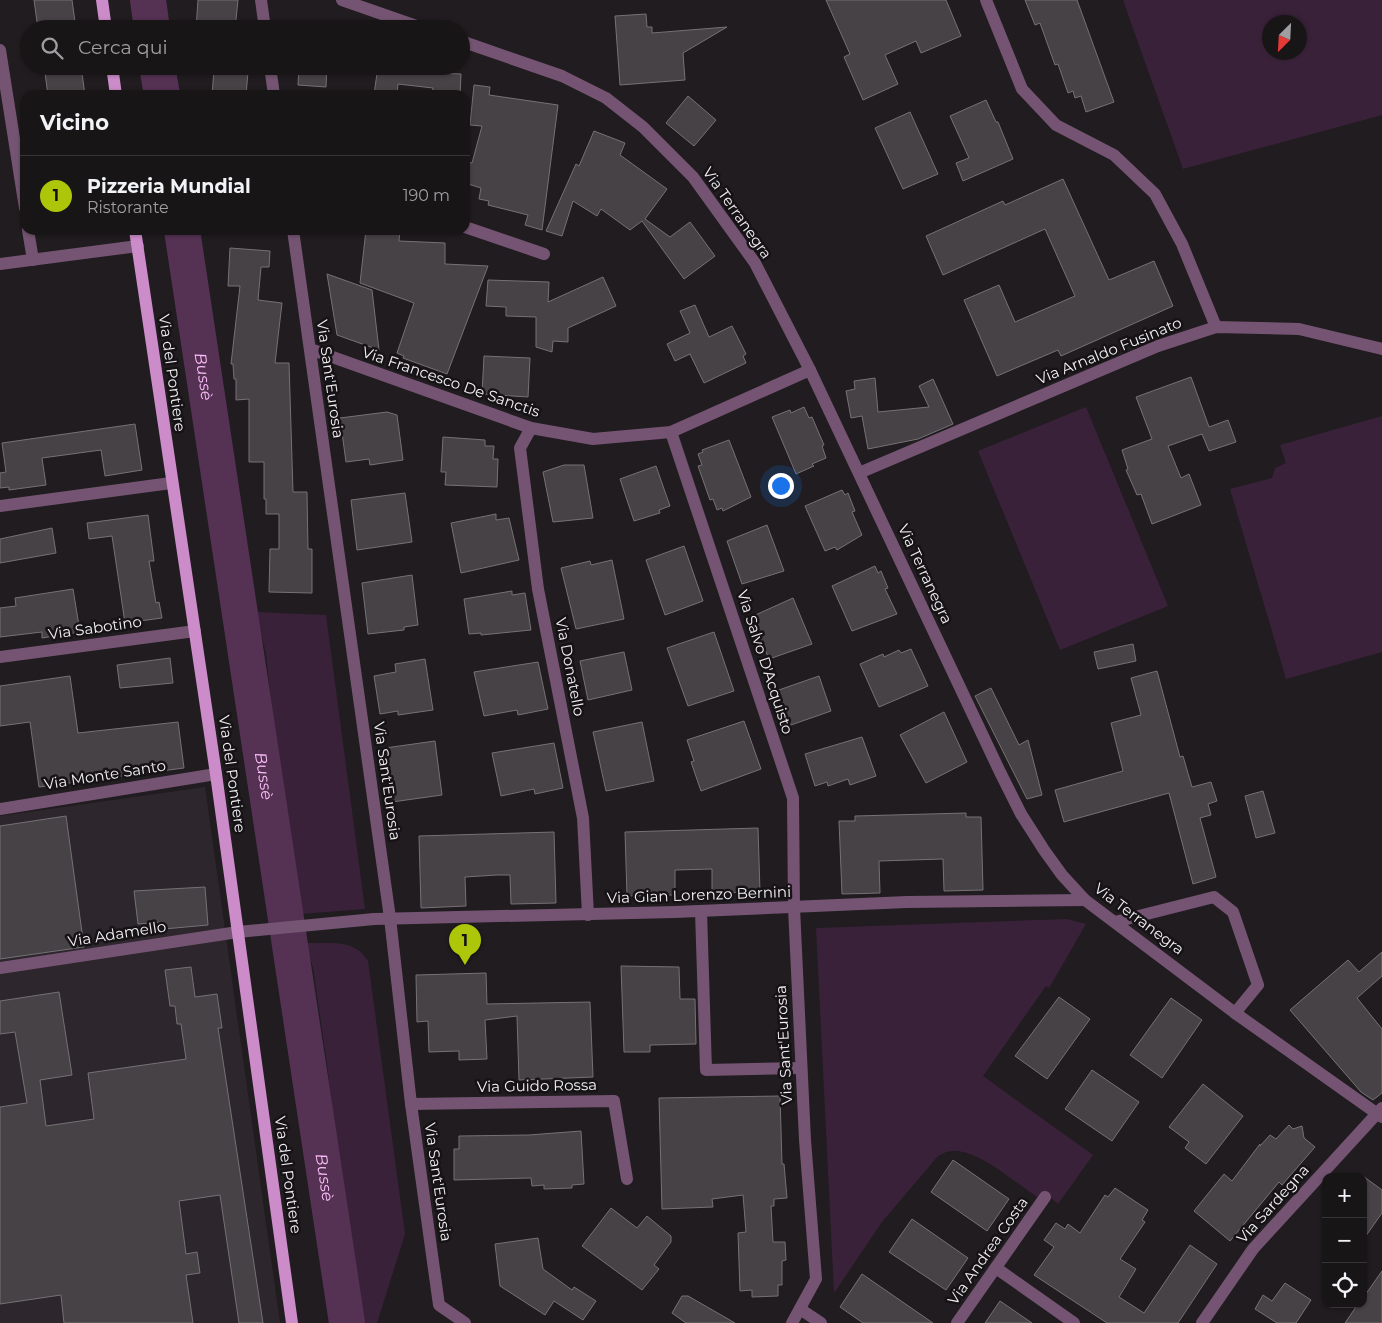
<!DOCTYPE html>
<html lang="it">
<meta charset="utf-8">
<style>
body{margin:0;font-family:Montserrat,sans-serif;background:#252224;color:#f1f3f6}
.controls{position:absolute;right:15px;bottom:15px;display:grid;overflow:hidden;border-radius:10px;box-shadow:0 1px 4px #0004}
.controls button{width:45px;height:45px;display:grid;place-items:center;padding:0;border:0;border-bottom:1px solid #363436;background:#181517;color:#f1f3f6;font:25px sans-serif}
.compass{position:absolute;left:1262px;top:15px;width:45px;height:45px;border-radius:50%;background:#181517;box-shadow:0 1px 4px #0004;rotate:204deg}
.you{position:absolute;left:780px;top:485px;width:18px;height:18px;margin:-12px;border:4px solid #fff;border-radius:50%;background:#1a73e8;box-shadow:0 0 0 8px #1a73e833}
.badge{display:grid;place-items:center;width:32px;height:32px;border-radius:50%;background:#aec60a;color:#111;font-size:16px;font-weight:700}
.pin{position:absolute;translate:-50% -41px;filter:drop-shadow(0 1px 2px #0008)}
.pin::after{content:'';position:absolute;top:26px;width:18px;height:15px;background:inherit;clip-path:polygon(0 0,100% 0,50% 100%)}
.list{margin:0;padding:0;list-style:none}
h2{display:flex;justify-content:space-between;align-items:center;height:65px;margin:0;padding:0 20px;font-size:21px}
h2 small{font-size:16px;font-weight:400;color:#9f9fa1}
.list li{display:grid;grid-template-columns:32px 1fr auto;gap:15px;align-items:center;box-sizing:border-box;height:80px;padding:0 20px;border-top:1px solid #363436}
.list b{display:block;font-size:19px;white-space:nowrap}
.list p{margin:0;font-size:16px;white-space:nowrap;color:#9f9fa1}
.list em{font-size:16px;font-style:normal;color:#9f9fa1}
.icon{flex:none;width:28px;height:28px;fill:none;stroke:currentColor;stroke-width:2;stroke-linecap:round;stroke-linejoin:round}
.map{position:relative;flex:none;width:1382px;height:1323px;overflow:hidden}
.search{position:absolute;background:#181517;box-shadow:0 1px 4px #0004;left:20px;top:20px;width:450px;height:55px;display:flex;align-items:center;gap:12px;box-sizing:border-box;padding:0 18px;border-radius:28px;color:#9f9fa1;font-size:19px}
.panel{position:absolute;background:#181517;box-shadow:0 1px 4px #0004;left:20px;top:90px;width:450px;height:145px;border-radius:15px}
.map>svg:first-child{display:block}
.built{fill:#2e262d}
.green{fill:#392239;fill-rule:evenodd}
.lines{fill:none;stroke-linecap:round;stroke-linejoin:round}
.river{stroke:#553154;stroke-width:36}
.building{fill:#464246;stroke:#767175}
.minor{stroke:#745472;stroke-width:12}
.major{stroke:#cc8bc9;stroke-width:12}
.labels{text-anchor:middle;stroke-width:5;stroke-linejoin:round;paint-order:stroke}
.street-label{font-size:15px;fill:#f3f0f3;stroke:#161316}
.water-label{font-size:16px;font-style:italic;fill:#fcbef9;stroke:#161316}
</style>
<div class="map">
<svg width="1382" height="1323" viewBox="0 0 1382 1323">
<rect width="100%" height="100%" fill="#201c1f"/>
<polygon class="built" points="205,787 280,1323 0,1323 0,816"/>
<g class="green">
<path d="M1123,0H1382V115L1183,169ZM1300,22V52H1270V22Z"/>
<polygon points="1086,407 1168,606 1060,650 978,451"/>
<polygon points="1382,416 1382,652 1286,679 1230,489 1272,478 1275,468 1286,463 1280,445"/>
<polygon points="256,612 326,615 365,909 301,914 298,911 296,878 278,765 266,654"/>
<path d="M1067,919L1086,924L1049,988L1046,986L983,1076L1093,1155L1058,1204L1050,1197L1041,1194L1037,1197C1016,1183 982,1153 957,1151C950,1150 944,1153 938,1156L882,1222L834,1293L816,928Z"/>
<path d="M307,943C331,944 354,938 368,961L405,1234L377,1323H357L327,1064L313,967L306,947Z"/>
</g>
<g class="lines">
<g class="river">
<polyline points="148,0 152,29"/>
<polyline points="157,66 162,95"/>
<path id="s1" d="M182,230L347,1323"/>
</g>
</g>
<g class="building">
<polygon points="34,0 72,0 76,29 38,29"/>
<polygon points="198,0 238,0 235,29 196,29"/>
<polygon points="826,0 946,0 961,36 921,53 916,41 885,55 898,84 863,100 844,57 850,54"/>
<polygon points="1025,0 1077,0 1114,102 1086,112 1081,96 1075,98 1073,91 1068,93 1058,64 1055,65 1040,23 1035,25"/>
<polygon points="646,14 647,27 652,27 652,33 727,27 683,53 685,80 620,85 615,16"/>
<polygon points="44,66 81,66 85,95 48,95"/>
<polygon points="299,66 327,66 326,87 298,85"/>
<polygon points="378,66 415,66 414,72 461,74 460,95 432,95 433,88 398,84 397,95 374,95"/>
<polygon points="214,70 248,72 246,95 212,95"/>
<polygon points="474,85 490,87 489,95 558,105 542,230 525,225 528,215 488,205 489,201 479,199 481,188 465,183 465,161 472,163 482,126 470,125"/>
<polygon points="688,96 716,120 694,146 666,123"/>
<polygon points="986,100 996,122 998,122 1013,159 963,181 956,163 969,158 950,116"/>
<polygon points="910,112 938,174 903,189 875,128"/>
<polygon points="594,131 625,143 620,155 667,189 645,219 670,237 690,222 715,256 684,279 642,221 630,230 601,209 597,216 573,201 562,236 546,231 576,164 579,166"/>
<polygon points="1063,179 1109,280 1154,261 1173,306 1061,356 1058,350 997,376 964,300 999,285 1015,322 1075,296 1045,229 943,275 926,236 1003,201 1005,205"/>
<polygon points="366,230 400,230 399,241 445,243 445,264 488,266 447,374 403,358 404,356 397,353 414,303 360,283"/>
<polygon points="230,248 270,251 269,267 261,267 258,300 282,303 275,363 289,363 293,492 307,492 308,549 312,549 312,593 269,592 270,549 279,549 279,514 266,514 266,499 264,499 264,462 249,462 249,399 236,400 236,379 234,379 233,364 231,364 240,286 228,286"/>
<polygon points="327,274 372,290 379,350 337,335"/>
<polygon points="603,277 616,306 568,328 568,342 553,341 552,352 536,347 536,317 506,316 506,307 486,306 488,280 549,282 548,302"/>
<polygon points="695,305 709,337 732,326 746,354 743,356 746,363 704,383 690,354 675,361 667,344 690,333 680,311"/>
<polygon points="484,356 530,358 528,397 482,394"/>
<polygon points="1191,377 1209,427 1228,420 1236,442 1209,451 1202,434 1168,446 1181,478 1189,474 1201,505 1152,524 1141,494 1137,495 1126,470 1128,469 1122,450 1152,439 1136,397"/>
<polygon points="875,378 878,412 929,407 919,386 933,379 953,424 918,439 868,449 862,416 851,418 846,391 855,389 854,381"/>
<polygon points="804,407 809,418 812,417 824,445 822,446 826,458 812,464 814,466 796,474 772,417 790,410 791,413"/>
<polygon points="387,412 397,415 403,460 370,465 369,459 346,462 340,418"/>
<polygon points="135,424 142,470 105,476 101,450 42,458 46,485 9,490 9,487 0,488 0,473 6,472 2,443"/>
<polygon points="443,437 485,440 485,446 494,446 493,459 498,459 497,487 445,485 446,472 441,472"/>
<polygon points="729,440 751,497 723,511 722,508 717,510 713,499 710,500 698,466 702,465 698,454 703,452 702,450"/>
<polygon points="564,465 584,465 593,518 553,522 543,472"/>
<polygon points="656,466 670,506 659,510 660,513 634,521 620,479"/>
<polygon points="842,490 845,495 848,493 855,511 852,512 862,535 837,550 835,547 825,551 805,506"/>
<polygon points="405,493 412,542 357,550 351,500"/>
<polygon points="496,514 496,520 509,518 519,560 461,573 451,523"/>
<polygon points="148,515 154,561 149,561 156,603 159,602 162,618 125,623 112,536 89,539 87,523"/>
<polygon points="767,525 784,571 742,584 727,541"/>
<polygon points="52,528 56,553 0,563 0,539"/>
<polygon points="684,546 703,601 665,615 646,560"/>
<polygon points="612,560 624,619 576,629 561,568 590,561 591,565"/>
<polygon points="875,566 878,573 881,571 888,588 885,589 897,614 852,631 832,586"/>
<polygon points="412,575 418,625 404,627 404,630 368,634 362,583"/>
<polygon points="73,589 80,632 42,638 42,632 0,637 0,608 16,606 15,598"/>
<polygon points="512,591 512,595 525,593 531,630 481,635 481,633 469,634 464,599"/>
<polygon points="793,598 812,644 769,659 751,617"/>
<polygon points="714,632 734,691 688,706 667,648"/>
<polygon points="1133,644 1136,661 1098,669 1094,652"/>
<polygon points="911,649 928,686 879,707 860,664 883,654 884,657 899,650 901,653"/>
<polygon points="624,652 632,690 588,700 580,661"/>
<polygon points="170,658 173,683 120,688 117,665"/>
<polygon points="425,659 433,710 398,715 398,711 380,714 374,676 396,672 395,664"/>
<polygon points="538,662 548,709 518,715 517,710 484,716 474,672"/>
<polygon points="1157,671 1180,757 1183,756 1192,787 1211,782 1217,801 1208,804 1211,815 1200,818 1216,877 1193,884 1169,793 1064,822 1055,790 1123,771 1111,723 1141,715 1131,678"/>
<polygon points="70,676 78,733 178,722 184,768 39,787 30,722 0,726 0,686"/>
<polygon points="819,676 831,711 788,726 776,691"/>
<polygon points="991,688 1019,745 1028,740 1042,795 1027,799 975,696"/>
<polygon points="944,712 967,762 926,783 900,735"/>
<polygon points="744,721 761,769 701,791 691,762 694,761 687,740"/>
<polygon points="642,722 654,781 606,791 593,732"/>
<polygon points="862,737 876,776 850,785 848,779 828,786 827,782 815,786 805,754"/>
<polygon points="435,741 442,795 392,802 385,748"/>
<polygon points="554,743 563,788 535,794 534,789 501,796 492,753"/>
<polygon points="1263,791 1275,833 1256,838 1245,796"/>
<polygon points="966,813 966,817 981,817 983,890 944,891 943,859 879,861 880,893 842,894 839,821 855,821 855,816"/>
<polygon points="66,816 84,947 0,959 0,826"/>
<polygon points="758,828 760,892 712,893 712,869 675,870 675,895 627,896 625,832"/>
<polygon points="554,832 556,903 511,904 510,875 497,875 465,877 466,906 421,908 419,836"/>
<polygon points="205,887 208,925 164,929 163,922 138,924 134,891"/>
<polygon points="1382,952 1382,976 1357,998 1382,1029 1382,1093 1373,1100 1361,1092 1290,1010 1348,960 1359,972"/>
<polygon points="621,966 679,967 680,999 695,999 696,1044 650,1045 650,1052 624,1052"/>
<polygon points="191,967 195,997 217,994 222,1028 218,1028 263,1323 239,1323 220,1195 179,1201 186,1254 197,1252 200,1273 186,1275 193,1323 64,1323 61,1295 0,1304 0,1107 27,1103 15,1032 0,1034 0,1001 59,992 72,1075 40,1080 46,1126 94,1119 88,1073 186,1059 181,1024 177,1024 175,1006 170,1006 165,970"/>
<polygon points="486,973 487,1004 590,1002 593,1077 519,1080 517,1016 485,1020 487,1059 459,1060 459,1051 429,1052 428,1021 417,1022 416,975"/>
<polygon points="1059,997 1090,1019 1047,1079 1015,1056"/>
<polygon points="1171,998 1202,1020 1162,1078 1130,1055"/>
<polygon points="1092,1070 1139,1102 1112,1141 1065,1109"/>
<polygon points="1203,1084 1243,1116 1206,1164 1185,1148 1189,1142 1169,1127"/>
<polygon points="780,1096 782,1164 784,1164 787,1198 774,1199 774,1206 771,1206 773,1242 785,1242 786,1260 782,1261 782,1285 778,1285 778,1296 752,1297 752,1290 740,1291 738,1233 746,1232 743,1195 712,1199 713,1207 662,1209 659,1098"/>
<polygon points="1289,1125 1293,1129 1302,1126 1304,1138 1315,1147 1282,1185 1279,1182 1230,1241 1194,1211 1224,1174 1232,1181 1260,1144 1260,1146 1270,1135 1276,1139"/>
<polygon points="581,1131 584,1184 572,1185 572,1188 544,1189 544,1185 532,1186 531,1178 454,1180 454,1149 459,1149 459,1136 529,1135"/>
<polygon points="953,1160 1009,1199 987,1231 931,1192"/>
<polygon points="1363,1176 1382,1190 1382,1213 1363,1240"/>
<polygon points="1115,1188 1148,1210 1142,1220 1145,1222 1120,1259 1136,1269 1119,1297 1144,1313 1190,1245 1217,1264 1178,1323 1107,1323 1034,1275 1054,1247 1044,1240 1056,1223 1065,1229 1068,1224 1080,1233 1105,1195 1108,1197"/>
<polygon points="611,1208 637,1228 647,1216 671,1236 671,1242 654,1265 659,1269 642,1290 582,1246"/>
<polygon points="912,1219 968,1258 946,1290 889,1252"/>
<polygon points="538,1238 543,1269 572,1290 574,1287 596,1301 583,1320 554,1301 545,1315 500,1286 495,1244"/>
<polygon points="1382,1271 1382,1323 1345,1323 1358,1304 1363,1304 1363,1298"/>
<polygon points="862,1274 933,1323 863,1323 840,1307"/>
<polygon points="1285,1283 1311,1300 1296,1323 1277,1323 1255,1309 1263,1295 1272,1301"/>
<polygon points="682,1296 688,1296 735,1323 686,1323 672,1313"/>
<polygon points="1000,1301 1032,1323 985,1323"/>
</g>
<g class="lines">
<g class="minor">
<polyline points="261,0 265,29"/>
<polyline points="342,0 425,29"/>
<polyline points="986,0 1022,89 1056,125 1114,155 1155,194 1182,244 1216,327"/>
<polyline points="461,41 562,76 606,98 643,127 693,177 755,263 810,370 1000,772 1021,814 1044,850 1062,875 1085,900 1235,1013 1382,1117"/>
<polyline points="0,50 25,208"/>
<polyline points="270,66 274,95"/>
<polyline points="465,227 544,254"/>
<polyline points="28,230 33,260"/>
<polyline points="293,230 390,918 411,1104 439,1305 465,1323"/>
<polyline points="0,264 138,246"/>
<polyline points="310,349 531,428 593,439 671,432 810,370"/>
<polyline points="531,428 520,448 538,589 583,818 588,915"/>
<polyline points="671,432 793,798 794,908 805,1140 816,1279 792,1323"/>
<polyline points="859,473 1158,346 1216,327 1299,329 1382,349"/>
<polyline points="0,506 171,483"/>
<polyline points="0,657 195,631"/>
<polyline points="0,809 216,774"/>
<polyline points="701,911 706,1070 801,1068"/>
<polyline points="1115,922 1214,897 1233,912 1258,985 1235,1013"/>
<polyline points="0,968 238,932 374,919 675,912 907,902 1085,900"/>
<polyline points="411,1104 614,1101 627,1179"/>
<polyline points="996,1268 1074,1323"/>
<polyline points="800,1309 821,1323"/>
<polyline points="957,1323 1045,1197"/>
<polyline points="1202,1323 1253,1249 1382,1108"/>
</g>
<g class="major">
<polyline points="102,0 106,29"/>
<polyline points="112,66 116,95"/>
<polyline points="135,230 216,774 292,1323"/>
</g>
</g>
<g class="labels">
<g class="street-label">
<text transform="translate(737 213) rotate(55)" y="5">Via Terranegra</text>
<text transform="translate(1109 351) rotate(-22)" y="5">Via Arnaldo Fusinato</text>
<text transform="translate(172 373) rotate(82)" y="5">Via del Pontiere</text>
<text transform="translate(330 379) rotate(82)" y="5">Via Sant'Eurosia</text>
<text transform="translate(451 382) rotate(19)" y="5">Via Francesco De Sanctis</text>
<text transform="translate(925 574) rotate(65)" y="5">Via Terranegra</text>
<text transform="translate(95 628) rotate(-8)" y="5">Via Sabotino</text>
<text transform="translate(765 662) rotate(72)" y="5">Via Salvo D'Acquisto</text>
<text transform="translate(570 667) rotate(79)" y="5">Via Donatello</text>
<text transform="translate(232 774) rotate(82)" y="5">Via del Pontiere</text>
<text transform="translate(105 775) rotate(-9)" y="5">Via Monte Santo</text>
<text transform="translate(387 781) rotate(82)" y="5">Via Sant'Eurosia</text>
<text transform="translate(699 895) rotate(-2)" y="5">Via Gian Lorenzo Bernini</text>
<text transform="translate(1139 919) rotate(37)" y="5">Via Terranegra</text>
<text transform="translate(117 934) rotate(-9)" y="5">Via Adamello</text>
<text transform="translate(784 1045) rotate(-93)" y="5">Via Sant'Eurosia</text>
<text transform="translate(537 1086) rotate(-1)" y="5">Via Guido Rossa</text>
<text transform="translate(288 1175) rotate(82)" y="5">Via del Pontiere</text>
<text transform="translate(438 1182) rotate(82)" y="5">Via Sant'Eurosia</text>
<text transform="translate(1273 1204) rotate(-48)" y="5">Via Sardegna</text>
<text transform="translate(988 1251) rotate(-55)" y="5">Via Andrea Costa</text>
</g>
<g class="water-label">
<text dy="6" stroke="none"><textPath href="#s1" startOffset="148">Bussè</textPath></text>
<text dy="6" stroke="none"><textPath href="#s1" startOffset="552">Bussè</textPath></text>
<text dy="6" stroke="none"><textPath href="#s1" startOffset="958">Bussè</textPath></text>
</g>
</g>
</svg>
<div class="controls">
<button>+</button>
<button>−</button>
<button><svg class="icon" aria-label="locate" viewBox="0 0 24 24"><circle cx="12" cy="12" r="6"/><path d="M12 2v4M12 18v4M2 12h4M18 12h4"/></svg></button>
</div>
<svg class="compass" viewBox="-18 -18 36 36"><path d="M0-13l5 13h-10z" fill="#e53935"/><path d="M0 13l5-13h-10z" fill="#9f9fa1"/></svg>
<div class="you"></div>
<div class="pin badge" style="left:465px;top:965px">1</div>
<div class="search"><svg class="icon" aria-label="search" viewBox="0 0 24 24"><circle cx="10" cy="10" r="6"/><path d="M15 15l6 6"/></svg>Cerca qui</div>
<section class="panel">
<h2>Vicino<small></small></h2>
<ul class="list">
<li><span class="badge">1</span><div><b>Pizzeria Mundial</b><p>Ristorante</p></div><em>190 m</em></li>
</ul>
</section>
</div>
